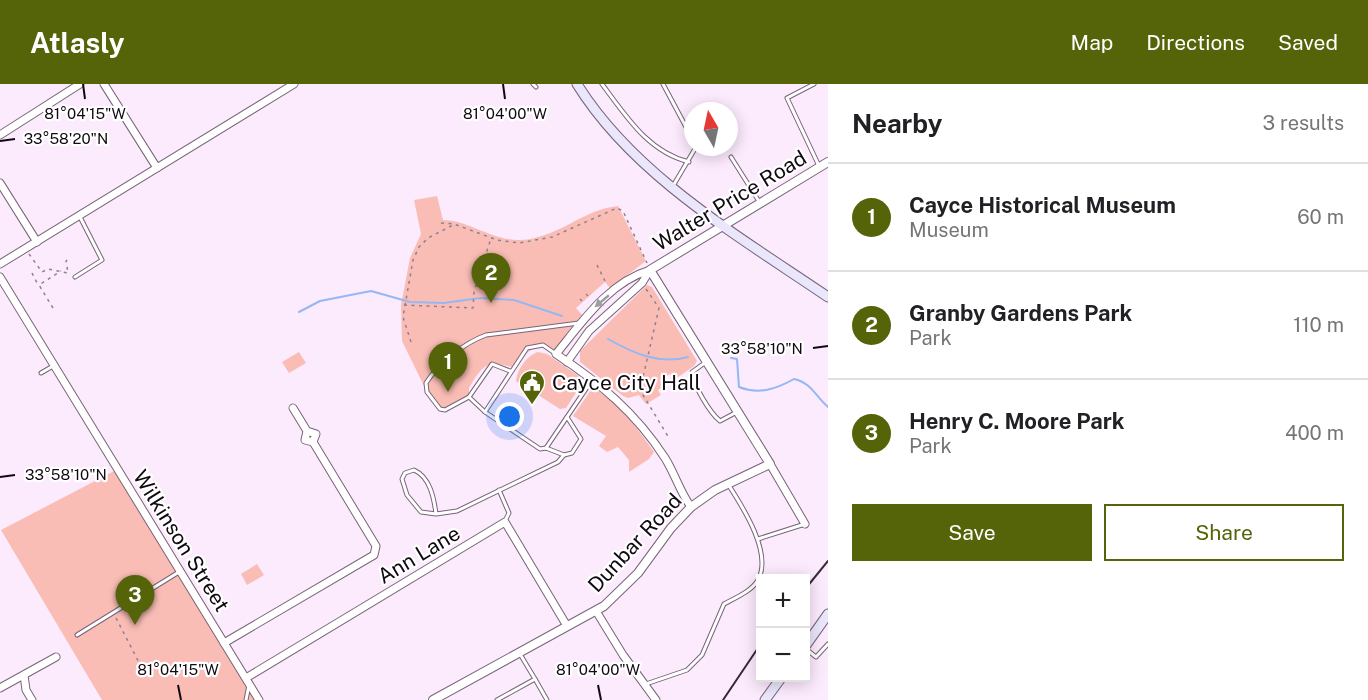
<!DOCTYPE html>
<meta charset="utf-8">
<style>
body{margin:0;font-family:"Public Sans",sans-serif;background:#f6f6f6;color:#202124}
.controls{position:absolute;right:18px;bottom:18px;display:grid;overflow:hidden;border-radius:0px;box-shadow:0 3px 15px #0003}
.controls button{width:54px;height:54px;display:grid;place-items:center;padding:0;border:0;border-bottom:2px solid #e0e0e0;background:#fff;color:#202124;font:30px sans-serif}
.compass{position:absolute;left:684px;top:18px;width:54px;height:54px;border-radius:50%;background:#fff;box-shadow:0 3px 15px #0003;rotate:351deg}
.you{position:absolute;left:510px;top:333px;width:21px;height:21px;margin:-15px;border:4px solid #fff;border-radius:50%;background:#1a73e8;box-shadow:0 0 0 9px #1a73e833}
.badge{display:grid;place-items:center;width:39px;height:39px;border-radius:50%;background:#556409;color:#fff;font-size:20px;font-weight:700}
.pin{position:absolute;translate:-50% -50px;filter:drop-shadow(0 2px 3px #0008)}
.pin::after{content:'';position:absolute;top:32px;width:21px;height:18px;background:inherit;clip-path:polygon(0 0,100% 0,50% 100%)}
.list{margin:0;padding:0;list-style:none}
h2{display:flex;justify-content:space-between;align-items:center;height:78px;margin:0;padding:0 24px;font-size:26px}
h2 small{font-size:20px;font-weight:400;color:#757577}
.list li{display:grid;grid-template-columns:39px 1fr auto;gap:18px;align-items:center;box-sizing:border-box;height:108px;padding:0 24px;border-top:2px solid #e0e0e0}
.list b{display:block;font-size:22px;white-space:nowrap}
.list p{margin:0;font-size:20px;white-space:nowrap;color:#757577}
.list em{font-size:20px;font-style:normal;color:#757577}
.actions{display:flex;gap:12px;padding:18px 24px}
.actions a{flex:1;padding:14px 0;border:2px solid #556409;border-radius:0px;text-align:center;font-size:21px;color:#556409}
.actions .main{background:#556409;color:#fff}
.map{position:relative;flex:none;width:828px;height:616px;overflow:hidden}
header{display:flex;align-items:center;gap:36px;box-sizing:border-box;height:84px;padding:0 30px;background:#556409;color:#fff}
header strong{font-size:28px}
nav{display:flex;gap:33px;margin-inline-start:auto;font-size:21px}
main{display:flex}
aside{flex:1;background:#fff}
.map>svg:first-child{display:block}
.green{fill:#fabdb6}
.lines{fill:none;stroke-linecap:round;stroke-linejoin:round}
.stream{stroke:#95b7f4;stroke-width:2}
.service-casing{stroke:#776478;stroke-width:5}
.minor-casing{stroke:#776478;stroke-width:9}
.tertiary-casing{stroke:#776478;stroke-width:10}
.secondary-casing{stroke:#776478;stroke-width:11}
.path{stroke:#8e818f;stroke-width:1.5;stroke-dasharray:3 4.5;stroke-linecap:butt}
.service{stroke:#fff;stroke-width:3}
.minor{stroke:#fff;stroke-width:7}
.tertiary{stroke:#fff;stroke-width:8}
.secondary{stroke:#eae6fc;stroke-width:9}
.rail{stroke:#342c35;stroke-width:2}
.oneway{fill:#9f9da0}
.ticks{fill:none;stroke:#100911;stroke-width:2}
.labels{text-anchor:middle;stroke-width:4.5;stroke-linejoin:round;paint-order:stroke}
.street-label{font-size:21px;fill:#100911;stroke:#fff}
.poi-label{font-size:21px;fill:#100911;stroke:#fff;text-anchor:start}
.ticks-label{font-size:15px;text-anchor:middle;fill:#100911;stroke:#fff;stroke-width:4.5;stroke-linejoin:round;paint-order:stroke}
</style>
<header>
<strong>Atlasly</strong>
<nav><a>Map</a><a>Directions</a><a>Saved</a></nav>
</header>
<main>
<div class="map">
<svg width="828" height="616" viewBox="0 0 828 616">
<rect width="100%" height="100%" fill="#fceafd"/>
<g class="green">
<path d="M437,112L443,136C467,136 492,156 518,156C556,156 583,125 618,122L646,177L610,204L605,198L576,224L584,233L556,270L538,262L528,268L515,284C487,276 483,280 469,304V313L445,326L440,325L427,308L402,257L401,221L410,174L421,150L414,116Z"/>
<polygon points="647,201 652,203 697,277 694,282 674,296 670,290 660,296 663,303 658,306 661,311 646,320 639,311 628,314 623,312 580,278 580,267"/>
<polygon points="299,268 306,279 289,289 282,278"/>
<path d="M538,268L547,270L580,293L581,301L566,324L560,325L516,297C517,286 526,272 538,268Z"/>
<polygon points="593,303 625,328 654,368 649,375 629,388 629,376 618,363 607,368 599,362 606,352 573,332"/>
<polygon points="118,385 259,616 102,616 1,446"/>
<polygon points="257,480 264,491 247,501 241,490"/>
</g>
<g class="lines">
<g class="stream">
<polyline points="299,228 320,217 371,207 410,218 444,219 480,214 514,216 562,232"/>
<path d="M608,255C633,269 659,281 688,273"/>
<path d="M731,274L737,275L739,303C759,311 776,305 794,295C812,299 815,312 828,323"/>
</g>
<defs>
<g id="service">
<polyline points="533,0 536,3"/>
<path d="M602,0C626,32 648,68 689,78"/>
<polyline points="663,0 693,56"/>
<polyline points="814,0 787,14 819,82"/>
<polyline points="731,73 760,119"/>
<polyline points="673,102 696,63"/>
<polyline points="75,193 102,176 80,133"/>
<polyline points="556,270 543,261 527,264 485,328 540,365 546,364 564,371 572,369 581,355 567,333"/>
<path d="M706,278L692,288C693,301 710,329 720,337L735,329"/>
<polyline points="41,289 53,282"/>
<path d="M469,313L445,326L440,325L427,308L426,299C439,279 464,259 486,251L579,239"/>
<polyline points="485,328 469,313 492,280 510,287"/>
<polyline points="546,364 592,296"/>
<polyline points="499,406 509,429 505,437"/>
<path d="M436,430C434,414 430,393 414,386L405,389L402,395L407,411L421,428L436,430L457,427L558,378L564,371"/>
<polyline points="758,455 805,440"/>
<polyline points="77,551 179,488"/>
<polyline points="806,565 816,573 828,560"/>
<polyline points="535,595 547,616"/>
<path d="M646,600L687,586L702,571L724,520C735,514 752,507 758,496C773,469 742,422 728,400"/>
<polyline points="246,616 249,601"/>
<polyline points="497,616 535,595 520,570"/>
</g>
<g id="minor">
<polyline points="104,0 157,84"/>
<polyline points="0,51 80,0"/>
<polyline points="0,99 37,158"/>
<polyline points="0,180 294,0"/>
<path d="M650,186C609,198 582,238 556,270C600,299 636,329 665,374C675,390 680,408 691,423"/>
<polyline points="0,193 259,616"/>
<polyline points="567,278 589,247 642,199 650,186"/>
<polyline points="293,324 307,347 305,356 313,358 316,350 307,347"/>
<polyline points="770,380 805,440"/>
<polyline points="596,527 623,571 656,616"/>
<polyline points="224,559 374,471 376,462 313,358"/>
<polyline points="24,591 26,606 32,616"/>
<polyline points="246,594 505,438 567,542"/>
<polyline points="0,604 56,573"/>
</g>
<polyline id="tertiary" points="433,616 604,522 638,489 671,444 691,423 715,406 770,380 650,186 828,78"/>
<g id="secondary">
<path d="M577,0C634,92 740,153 828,213"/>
<polyline points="806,561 828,530"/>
<polyline points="765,616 781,594"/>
</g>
</defs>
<use href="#service" class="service-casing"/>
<use href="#minor" class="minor-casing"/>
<use href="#tertiary" class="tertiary-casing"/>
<use href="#secondary" class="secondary-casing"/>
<g class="path">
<polyline points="441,139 454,140 497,156 519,159 552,153 617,124 623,127 647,179"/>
<polyline points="29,170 42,188 48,185 68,189 66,177 69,175"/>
<polyline points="597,181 605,197"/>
<polyline points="32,189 38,201"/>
<polyline points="646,205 659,224 640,306 669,354"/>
<polyline points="586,210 588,212"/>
<polyline points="580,215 582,217"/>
<polyline points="404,221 473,224 474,208 491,154"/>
<polyline points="53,224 39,201 61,187"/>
<polyline points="411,258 403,233 413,176 419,163 428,154 453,141"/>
<polyline points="116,534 146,592"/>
</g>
<use href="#service" class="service"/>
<use href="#minor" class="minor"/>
<use href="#tertiary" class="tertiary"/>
<use href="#secondary" class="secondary"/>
<g class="rail">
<polyline points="806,504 828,477"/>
<polyline points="723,616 760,561"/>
</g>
</g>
<defs><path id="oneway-solid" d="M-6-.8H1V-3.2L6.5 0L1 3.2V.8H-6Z" transform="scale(1.5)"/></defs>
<use class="oneway" href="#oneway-solid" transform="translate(602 217) rotate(140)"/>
<path class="ticks" d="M83,0L85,15M503,0L505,15M0,57L15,55M813,264L828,262M0,393L15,391M178,601L181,616M598,601L601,616"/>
<defs>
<symbol id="civic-pin" viewBox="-11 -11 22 30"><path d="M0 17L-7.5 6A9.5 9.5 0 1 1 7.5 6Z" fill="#556409" stroke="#fff"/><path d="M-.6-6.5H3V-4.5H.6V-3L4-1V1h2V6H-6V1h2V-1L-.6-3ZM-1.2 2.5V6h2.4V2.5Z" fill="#fff"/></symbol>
</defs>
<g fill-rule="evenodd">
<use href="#civic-pin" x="517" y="284" width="30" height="40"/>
</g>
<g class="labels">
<g class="street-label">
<text transform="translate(730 117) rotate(-31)" y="7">Walter Price Road</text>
<text transform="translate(181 457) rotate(58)" y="7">Wilkinson Street</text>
<text transform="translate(635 459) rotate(-47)" y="7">Dunbar Road</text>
<text transform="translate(419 471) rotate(-31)" y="7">Ann Lane</text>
</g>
<g class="poi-label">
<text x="552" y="306">Cayce City Hall</text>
</g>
</g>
<g class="ticks-label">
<text x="85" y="35">81°04'15"W</text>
<text x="505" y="35">81°04'00"W</text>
<text x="66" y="60">33°58'20"N</text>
<text x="762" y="270">33°58'10"N</text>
<text x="66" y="396">33°58'10"N</text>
<text x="178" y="591">81°04'15"W</text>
<text x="598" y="591">81°04'00"W</text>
</g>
</svg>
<div class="controls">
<button>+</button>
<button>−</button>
</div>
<svg class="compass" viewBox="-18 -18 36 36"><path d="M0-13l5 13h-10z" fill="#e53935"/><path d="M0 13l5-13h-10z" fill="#757577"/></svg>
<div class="you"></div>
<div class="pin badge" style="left:448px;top:308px">1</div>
<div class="pin badge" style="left:491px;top:219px">2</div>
<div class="pin badge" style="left:135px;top:541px">3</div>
</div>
<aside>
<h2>Nearby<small>3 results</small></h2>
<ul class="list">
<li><span class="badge">1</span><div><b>Cayce Historical Museum</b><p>Museum</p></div><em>60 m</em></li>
<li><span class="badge">2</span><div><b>Granby Gardens Park</b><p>Park</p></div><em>110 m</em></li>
<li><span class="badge">3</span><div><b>Henry C. Moore Park</b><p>Park</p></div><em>400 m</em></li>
</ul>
<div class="actions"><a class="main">Save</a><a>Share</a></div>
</aside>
</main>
